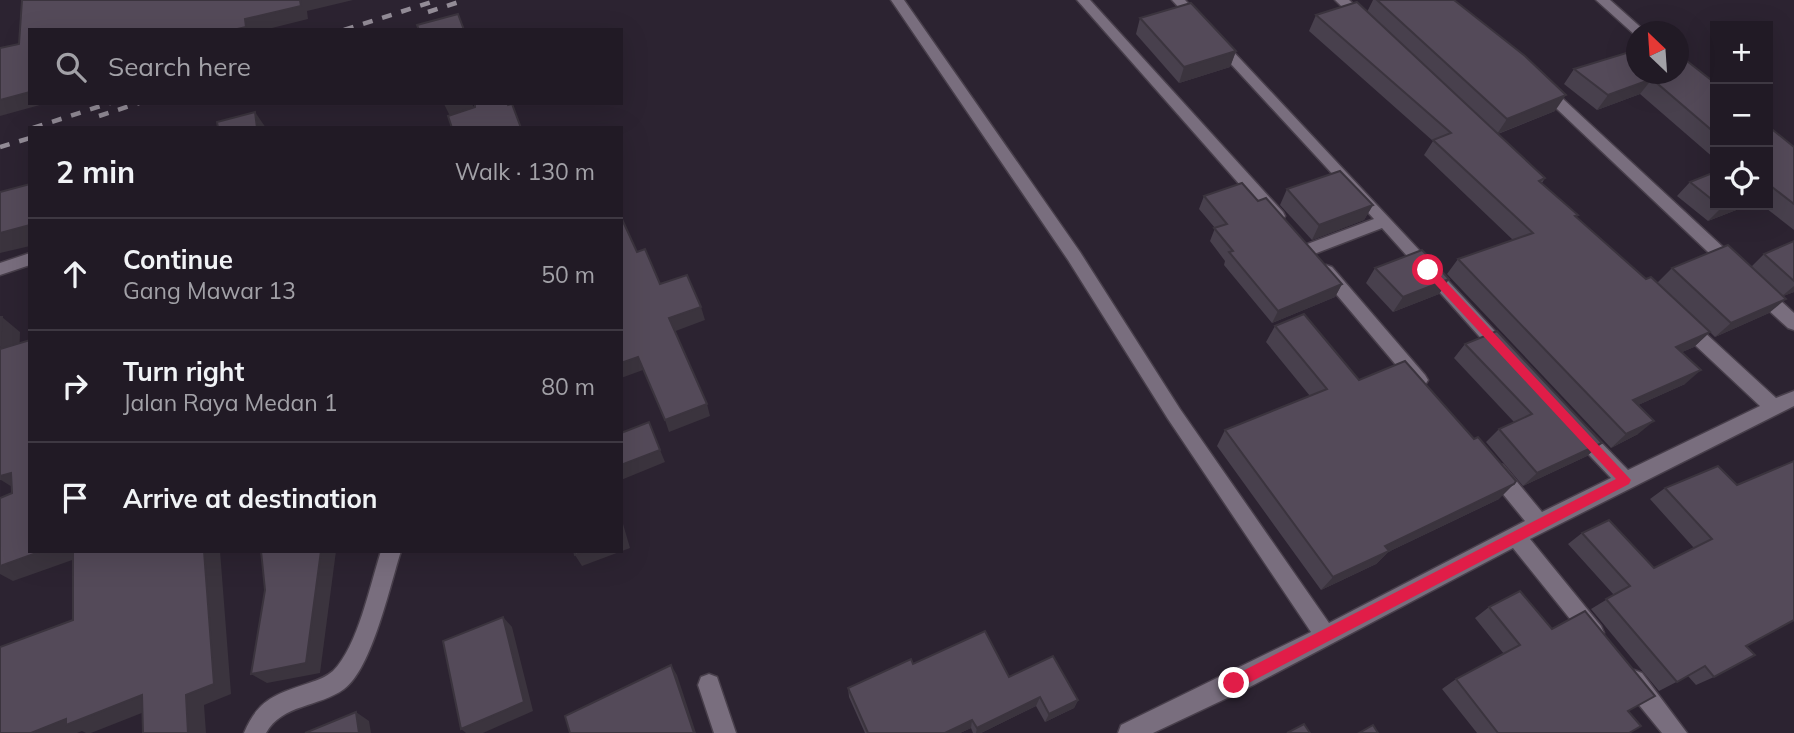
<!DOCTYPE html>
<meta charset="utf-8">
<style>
body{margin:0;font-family:Mulish,sans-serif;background:#29232d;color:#f1f3f6}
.controls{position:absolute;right:21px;top:21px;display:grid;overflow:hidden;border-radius:0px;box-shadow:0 7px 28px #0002}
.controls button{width:63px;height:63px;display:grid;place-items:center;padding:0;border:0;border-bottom:2px solid #3e3842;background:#211a25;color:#f1f3f6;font:35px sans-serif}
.compass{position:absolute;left:1626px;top:21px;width:63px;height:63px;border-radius:50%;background:#211a25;box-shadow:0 7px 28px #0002;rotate:335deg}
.stop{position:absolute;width:21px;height:21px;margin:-16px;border:5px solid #e11d48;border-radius:50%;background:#fff}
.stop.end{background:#e11d48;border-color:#fff;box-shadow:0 2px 7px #0008}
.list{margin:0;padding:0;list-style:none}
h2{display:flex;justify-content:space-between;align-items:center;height:91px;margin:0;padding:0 28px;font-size:30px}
h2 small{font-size:23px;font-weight:400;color:#a2a1a7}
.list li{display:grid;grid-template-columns:46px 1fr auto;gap:21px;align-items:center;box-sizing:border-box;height:112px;padding:0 28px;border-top:2px solid #3e3842}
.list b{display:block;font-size:26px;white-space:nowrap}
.list p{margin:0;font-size:23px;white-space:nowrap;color:#a2a1a7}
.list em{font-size:23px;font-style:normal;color:#a2a1a7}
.icon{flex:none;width:38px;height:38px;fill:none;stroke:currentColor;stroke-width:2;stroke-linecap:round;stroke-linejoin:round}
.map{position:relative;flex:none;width:1794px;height:733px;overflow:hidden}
.search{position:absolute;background:#211a25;box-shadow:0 7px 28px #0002;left:28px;top:28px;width:595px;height:77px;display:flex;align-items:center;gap:18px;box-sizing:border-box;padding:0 24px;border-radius:0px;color:#a2a1a7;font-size:26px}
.panel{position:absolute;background:#211a25;box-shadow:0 7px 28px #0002;left:28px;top:126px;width:595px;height:427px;border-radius:0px}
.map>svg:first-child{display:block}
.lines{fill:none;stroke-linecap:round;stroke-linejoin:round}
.minor-casing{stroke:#483f4b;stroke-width:3}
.minor{fill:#796e7e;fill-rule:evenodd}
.rail{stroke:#938c97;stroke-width:4.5;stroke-dasharray:10 10;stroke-linecap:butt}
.wall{fill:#48404d}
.shaded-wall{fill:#3b343e}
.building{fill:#544a59;stroke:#3b343e;stroke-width:2}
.route{fill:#e11d48}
</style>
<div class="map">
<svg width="1794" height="733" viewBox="0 0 1794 733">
<rect width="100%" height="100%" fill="#2c2331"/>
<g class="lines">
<defs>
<g id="minor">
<polygon points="891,0 904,0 1080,252 1180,409 1329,623 1525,521 1489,477 1487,471 1489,465 1496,463 1503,465 1542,512 1611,478 1573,438 1570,432 1573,426 1579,424 1585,426 1628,470 1760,406 1679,330 1677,325 1679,320 1691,320 1776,398 1794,391 1794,406 1530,539 1601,626 1604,633 1601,640 1594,643 1587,640 1513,548 1242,691 1153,733 1118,733 1121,725 1311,632 1168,419 1068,260"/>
<polygon points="1077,0 1090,0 1283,212 1285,216 1283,220 1271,220"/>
<polygon points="1172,0 1185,0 1508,345 1511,350 1508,355 1496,355 1382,228 1314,254 1302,254 1300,250 1302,246 1374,219"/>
<polygon points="1335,0 1349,0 1372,21 1365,25 1360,24"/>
<polygon points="1596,0 1610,0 1646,32 1636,32 1635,35"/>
<polygon points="1543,83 1548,85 1738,261 1740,265 1738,269 1726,269 1538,91 1538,85"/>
<polygon points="30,253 30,265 0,275 0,263"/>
<polygon points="1326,265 1332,267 1425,375 1428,380 1425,385 1413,385 1320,275 1318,271"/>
<polygon points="1760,286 1766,287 1794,313 1794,330 1788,328 1754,297 1752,292 1754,287"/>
<path d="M381,551H401C390,585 372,669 344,689C320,707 282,704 266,733H244C258,699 276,694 309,683C318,680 326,677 333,671C358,646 370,585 381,551Z"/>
<polygon points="1634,670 1642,673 1687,733 1662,733 1626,689 1623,681 1626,673"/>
<polygon points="709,674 717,677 736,733 714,733 698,685 701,677"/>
</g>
</defs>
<use href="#minor" class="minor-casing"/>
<use href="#minor" class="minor"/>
<g class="rail">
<polyline points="428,12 465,0"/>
<polyline points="344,30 438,0"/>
<polyline points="99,116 139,103"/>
<polyline points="33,128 110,103"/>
<polyline points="0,147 30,138"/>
</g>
</g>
<g class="wall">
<polygon points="1373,0 1454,0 1555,111 1498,134 1545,178 1542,183 1578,215 1576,217 1646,279 1657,283 1672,268 1751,267 1764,254 1794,241 1794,292 1783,296 1769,313 1715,337 1710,332 1694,347 1682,352 1685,384 1638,405 1638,434 1611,448 1447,274 1458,259 1513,240 1424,155 1433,141 1309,31 1316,15 1367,12"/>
<polygon points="1140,18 1236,51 1230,67 1179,83 1136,34"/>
<polygon points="1574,69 1715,83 1715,159 1640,94 1597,110 1564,84"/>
<polygon points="1768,126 1794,147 1794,230 1762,205 1768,205"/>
<polygon points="1715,172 1715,205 1749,205 1708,221 1677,196 1690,182"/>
<polygon points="1287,189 1373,205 1364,220 1312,240 1280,205"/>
<polygon points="1204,196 1258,201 1342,284 1335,297 1272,323 1224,265 1225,261 1210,241 1215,228 1199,209"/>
<polygon points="1375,268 1449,279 1439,294 1393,312 1366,283"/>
<polygon points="1275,326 1359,380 1474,439 1499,499 1388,552 1376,564 1321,590 1217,446 1225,430 1310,396 1266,342"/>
<polygon points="1465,344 1602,443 1587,456 1523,486 1486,442 1499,429 1514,422 1454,358"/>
<polygon points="1718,466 1746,646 1714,677 1696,685 1688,676 1659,691 1591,609 1614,595 1568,544 1582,533 1654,568 1694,548 1650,499 1665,488"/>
<polygon points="1489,607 1552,629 1628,711 1629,733 1477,733 1442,689 1456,679 1504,654 1475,618"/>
<polygon points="913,664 1009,677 1078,700 1074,708 1045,722 1036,706 981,733 973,733 971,728 960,733 865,733 849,697 848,688"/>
</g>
<g class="shaded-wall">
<polygon points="300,0 353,0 307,11 308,19 264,30 233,30 245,19"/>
<polygon points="1236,51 1230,67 1179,83 1184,67"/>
<polygon points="1652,79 1640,94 1597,110 1608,95"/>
<polygon points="30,92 30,103 47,103 0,116 0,100"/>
<polygon points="1566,95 1555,111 1497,134 1507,119"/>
<polygon points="445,103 472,103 475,111 451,118 444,104"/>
<polygon points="255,112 266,128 257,128"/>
<polygon points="1373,205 1364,220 1312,240 1319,225"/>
<polygon points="1727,205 1749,205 1708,221 1722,207"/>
<polygon points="30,225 30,246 0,253 0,233"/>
<polygon points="1449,279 1439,294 1393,312 1403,297"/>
<polygon points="1342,284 1335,297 1272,323 1278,311"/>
<polygon points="1794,286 1794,292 1781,297"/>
<polygon points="1786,299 1769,313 1715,337 1731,323"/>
<polygon points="701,307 705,320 673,332 669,318"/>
<polygon points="2,317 20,332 19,364 0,349"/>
<polygon points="1710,332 1694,347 1661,361 1676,347"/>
<polygon points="638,357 643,370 621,378 621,363"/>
<polygon points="1701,370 1685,384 1618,414 1633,400"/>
<polygon points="707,404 710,416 669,432 665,420"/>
<polygon points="1654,421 1638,434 1611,448 1626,434"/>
<polygon points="1602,443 1587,456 1523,486 1537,473"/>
<polygon points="660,450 665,462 621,480 621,465"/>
<polygon points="0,462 30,486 17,490 1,480 0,480"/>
<polygon points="1514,484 1499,499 1388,552 1376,564 1321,590 1333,577 1385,546"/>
<polygon points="621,517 630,548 582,566 575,555 585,551 621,551"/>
<polygon points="42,551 90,551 92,553 13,581 0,574 0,566"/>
<polygon points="204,551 220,551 231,694 204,705 206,733 188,733 186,695"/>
<polygon points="321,551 336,551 320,673 267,683 251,674"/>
<polygon points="503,617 512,627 533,711 483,733 466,733 461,729"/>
<polygon points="671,665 677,675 696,733 694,733"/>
<polygon points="142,695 162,705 91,733 86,733 82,731 77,733 31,733 66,719"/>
<polygon points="1040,697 1036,706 981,733 976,733 977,728"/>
<polygon points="1078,700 1074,708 1045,722 1049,714"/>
<polygon points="356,712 369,721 371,733 359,733"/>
<polygon points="972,720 971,728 960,733 945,733"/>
</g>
<g class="building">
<polygon points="22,0 300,0 301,6 245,19 246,27 233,30 30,30 30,92 0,100 0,48 19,44"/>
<polygon points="1377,0 1454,0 1525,56 1566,95 1507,119"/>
<polygon points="1357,2 1545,178 1539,181 1578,215 1575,216 1646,279 1651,277 1710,332 1676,347 1701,370 1633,400 1654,421 1626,434 1458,259 1533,233 1433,140 1451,133 1316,15"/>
<polygon points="1191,3 1236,51 1184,67 1140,18"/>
<polygon points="458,14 464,30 419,30 417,25"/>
<polygon points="1636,50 1636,74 1678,74 1678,54 1715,83 1715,133 1652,79 1608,95 1574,69"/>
<polygon points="475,103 507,103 508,105 512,104 521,128 452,128 448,116 475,107"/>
<polygon points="255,112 257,128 218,128 217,122"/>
<polygon points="1768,126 1794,147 1794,204 1772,187 1768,189"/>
<polygon points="1340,171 1373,205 1319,225 1287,189"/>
<polygon points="1715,172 1715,202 1690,182"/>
<polygon points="1242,183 1258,201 1266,198 1342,284 1278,311 1229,252 1233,251 1214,228 1227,224 1204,196"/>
<polygon points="30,184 30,225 0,233 0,192"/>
<polygon points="621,217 637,252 645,249 660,284 687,275 701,307 669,318 707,404 665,420 638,357 621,363"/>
<polygon points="1794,241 1794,281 1764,254"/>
<polygon points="1728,245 1786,299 1731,323 1672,268"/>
<polygon points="1422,250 1449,279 1403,297 1375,268"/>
<polygon points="1304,314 1359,380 1405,361 1474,439 1478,437 1516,481 1514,484 1385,546 1389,551 1333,577 1225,430 1327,389 1275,326"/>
<polygon points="0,317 2,317 0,346"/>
<polygon points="1497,331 1602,443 1537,473 1499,429 1532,414 1465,344"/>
<polygon points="30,340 30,551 42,551 0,566 0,498 12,493 11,473 0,476 0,349"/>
<polygon points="649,422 660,450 621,465 621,433"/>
<polygon points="1794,461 1794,620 1746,646 1755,655 1714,677 1705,666 1677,682 1606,599 1630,586 1582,533 1609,520 1654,568 1712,539 1665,488 1718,466 1737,485"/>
<polygon points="621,527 624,537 621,538"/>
<polygon points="73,551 204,551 214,684 186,695 188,733 143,733 142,695 66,725 66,719 31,733 0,733 0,647 73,620"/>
<polygon points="261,551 321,551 306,663 251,674 265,590"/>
<polygon points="574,551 585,551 575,555"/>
<polygon points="1520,591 1552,629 1585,611 1655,696 1628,711 1641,726 1629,733 1498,733 1456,679 1520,645 1489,607"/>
<polygon points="503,617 524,702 461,729 443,641"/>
<polygon points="985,631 1009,677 1053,656 1078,700 1049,714 1040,697 977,728 972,720 945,733 868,733 848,688 911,659 913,664"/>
<polygon points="671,665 694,733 570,733 565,716"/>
<polygon points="356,712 359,733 305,733"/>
<polygon points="1304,724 1310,733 1287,733"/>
<polygon points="1373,725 1378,733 1359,733"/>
</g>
<polygon class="route" points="1424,267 1432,267 1631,480 1629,484 1239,688 1229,688 1229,678 1616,479 1424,272"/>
</svg>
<div class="controls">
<button>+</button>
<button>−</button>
<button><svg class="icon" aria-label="locate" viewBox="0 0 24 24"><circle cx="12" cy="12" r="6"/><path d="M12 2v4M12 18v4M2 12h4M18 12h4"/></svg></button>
</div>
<svg class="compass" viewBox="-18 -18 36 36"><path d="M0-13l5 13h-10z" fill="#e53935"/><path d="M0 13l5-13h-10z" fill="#a2a1a7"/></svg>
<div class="stop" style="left:1428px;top:270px"></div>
<div class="stop end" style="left:1234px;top:683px"></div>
<div class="search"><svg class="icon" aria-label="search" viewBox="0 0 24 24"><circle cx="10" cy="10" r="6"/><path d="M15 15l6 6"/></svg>Search here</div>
<section class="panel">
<h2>2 min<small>Walk · 130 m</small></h2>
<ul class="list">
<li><svg class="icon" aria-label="ahead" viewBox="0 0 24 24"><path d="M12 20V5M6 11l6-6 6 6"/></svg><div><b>Continue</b><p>Gang Mawar 13</p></div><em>50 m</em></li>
<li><svg class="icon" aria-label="right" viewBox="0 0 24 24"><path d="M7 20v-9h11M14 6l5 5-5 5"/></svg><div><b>Turn right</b><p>Jalan Raya Medan 1</p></div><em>80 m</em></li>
<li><svg class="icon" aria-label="arrive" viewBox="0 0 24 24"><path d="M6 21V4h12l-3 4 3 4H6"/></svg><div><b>Arrive at destination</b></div></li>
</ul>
</section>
</div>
